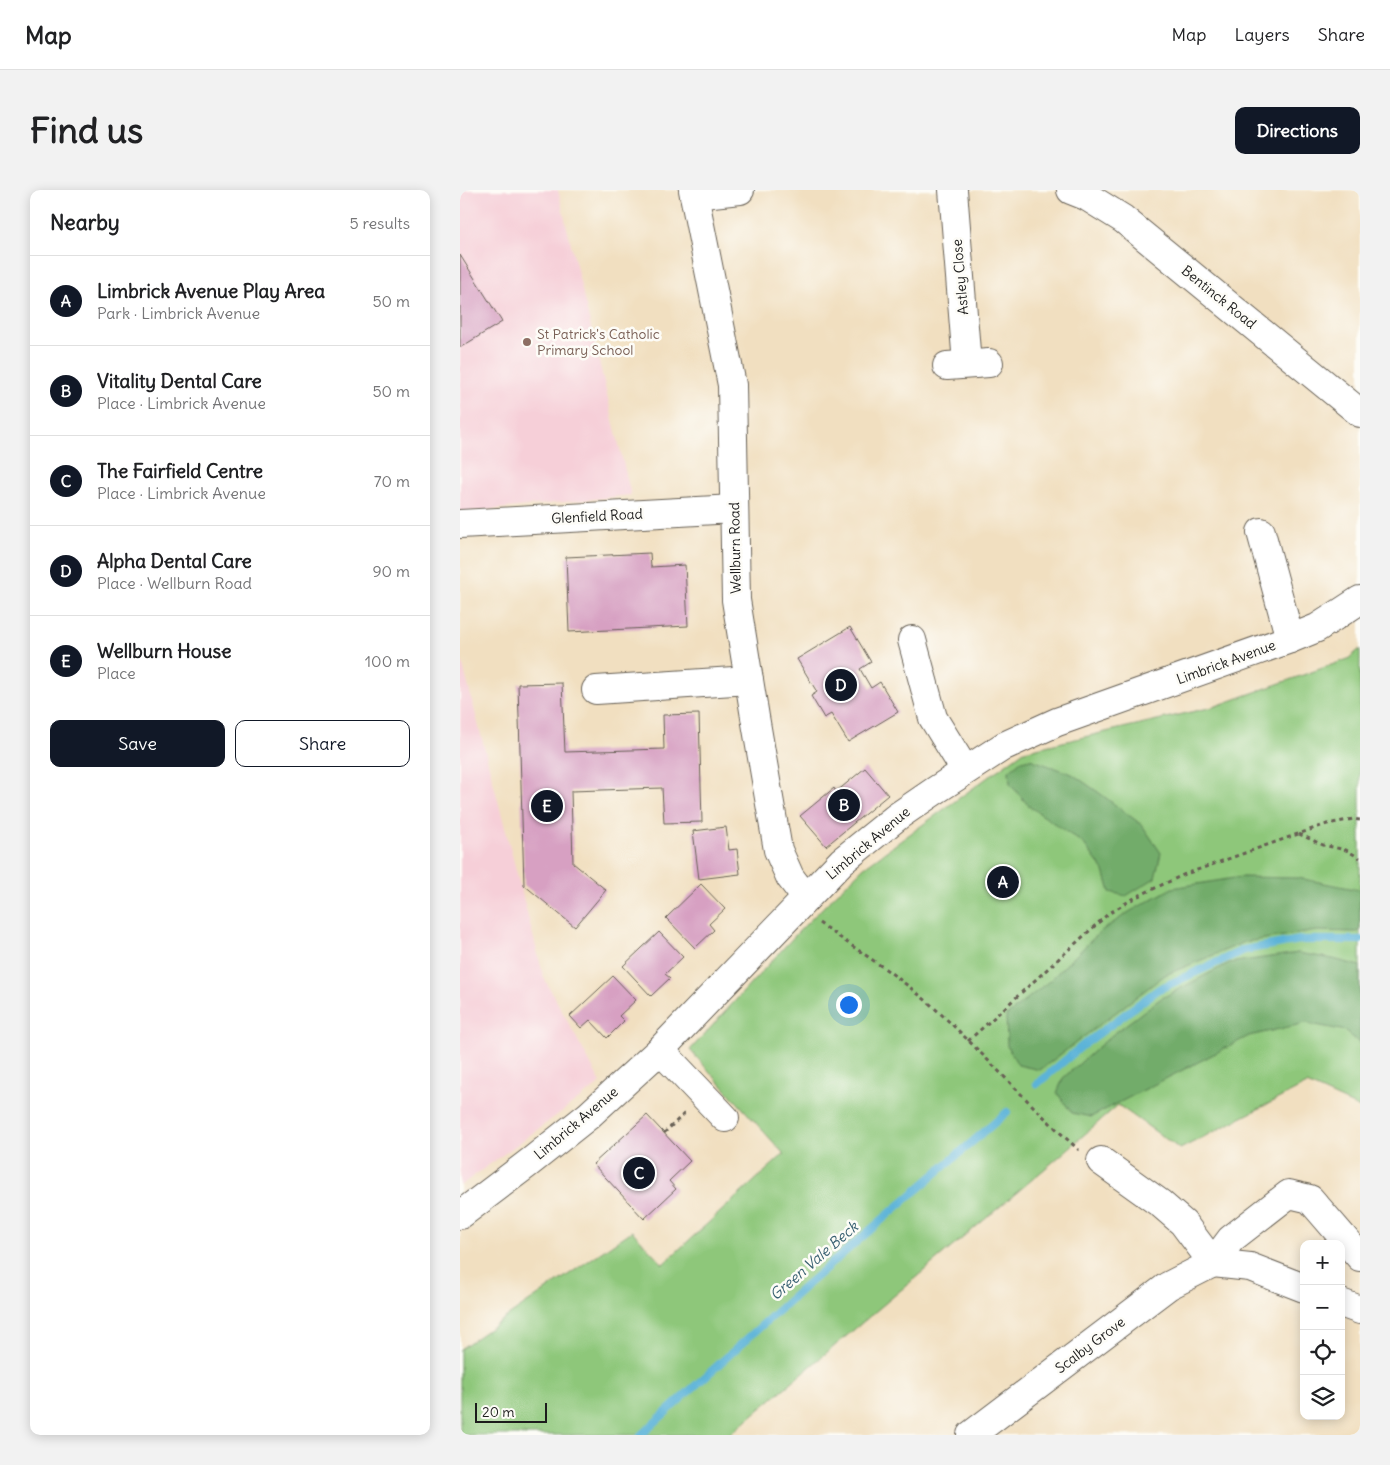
<!DOCTYPE html>
<meta charset="utf-8">
<style>
body{margin:0;font-family:Delius,sans-serif;background:#f2f2f2;color:#202124}
.controls{position:absolute;right:15px;bottom:15px;display:grid;overflow:hidden;border-radius:10px;box-shadow:0 2px 12px #0003}
.controls button{width:45px;height:45px;display:grid;place-items:center;padding:0;border:0;border-bottom:1px solid #e0e0e0;background:#fff;color:#202124;font:25px sans-serif}
.scale{position:absolute;left:15px;bottom:12px;width:72px;box-sizing:border-box;padding-left:5px;border:2px solid #1c1c1c;border-top:0;font-size:14px;line-height:18px;white-space:nowrap;color:#1c1c1c;-webkit-text-stroke:4px #fdfcf7;paint-order:stroke}
.you{position:absolute;left:388px;top:814px;width:18px;height:18px;margin:-12px;border:4px solid #fff;border-radius:50%;background:#1a73e8;box-shadow:0 0 0 8px #1a73e833}
.badge{display:grid;place-items:center;width:32px;height:32px;border-radius:50%;background:#111827;color:#fff;font-size:16px;font-weight:700}
.pin{position:absolute;translate:-50% -50%;border:2px solid #fff;box-shadow:0 1px 5px #0006}
.list{margin:0;padding:0;list-style:none}
h2{display:flex;justify-content:space-between;align-items:center;height:65px;margin:0;padding:0 20px;font-size:21px}
h2 small{font-size:16px;font-weight:400;color:#757577}
.list li{display:grid;grid-template-columns:32px 1fr auto;gap:15px;align-items:center;box-sizing:border-box;height:90px;padding:0 20px;border-top:1px solid #e0e0e0}
.list b{display:block;font-size:19px;white-space:nowrap}
.list p{margin:0;font-size:16px;white-space:nowrap;color:#757577}
.list em{font-size:16px;font-style:normal;color:#757577}
.actions{display:flex;gap:10px;padding:15px 20px}
.actions a{flex:1;padding:11px 0;border:1px solid #111827;border-radius:10px;text-align:center;font-size:18px;color:#111827}
.actions .main{background:#111827;color:#fff}
.icon{flex:none;width:28px;height:28px;fill:none;stroke:currentColor;stroke-width:2;stroke-linecap:round;stroke-linejoin:round}
.map{position:relative;flex:none;width:900px;height:1245px;overflow:hidden;border-radius:10px}
header{display:flex;align-items:center;gap:30px;box-sizing:border-box;height:70px;padding:0 25px;background:#fff;border-bottom:1px solid #e0e0e0}
header strong{font-size:24px}
nav{display:flex;gap:28px;margin-inline-start:auto;font-size:18px}
.intro{display:flex;align-items:center;justify-content:space-between;box-sizing:border-box;height:120px;padding:0 30px}
h1{margin:0;font-size:35px}
.button{padding:12px 22px;border-radius:10px;background:#111827;color:#fff;font-size:18px;font-weight:700}
main{display:flex;gap:30px;padding:0 30px}
aside{flex:1;background:#fff;border-radius:10px;box-shadow:0 2px 12px #0003}
.map>svg:first-child{display:block}
.built{fill:#f6cfd8}
.green{fill:#8ec77a;stroke:#55724b}
.forest{fill:#72ac6a;stroke:#476443}
.lines{fill:none;stroke-linecap:round;stroke-linejoin:round}
.stream{stroke:#5bb3d8;stroke-width:8}
.building{fill:#d7a0c2}
.minor-casing{stroke:#676055;stroke-width:30}
.path{stroke:#676055;stroke-width:3;stroke-dasharray:4 4;stroke-linecap:butt}
.minor{stroke:#fff;stroke-width:28}
.education-dot{fill:#8d6e63;stroke:#fdfcf7;stroke-width:2}
.labels{text-anchor:middle;stroke-width:5;stroke-linejoin:round;paint-order:stroke}
.street-label{font-size:14px;fill:#1c1c1c;stroke:#fdfcf7}
.education-label{font-size:14px;fill:#785e54;stroke:#fdfcf7;text-anchor:start}
.water-label{font-size:15px;font-style:italic;fill:#386071;stroke:#fdfcf7}
</style>
<header>
<strong>Map</strong>
<nav><a>Map</a><a>Layers</a><a>Share</a></nav>
</header>
<div class="intro"><h1>Find us</h1><a class="button">Directions</a></div>
<main>
<aside>
<h2>Nearby<small>5 results</small></h2>
<ul class="list">
<li><span class="badge">A</span><div><b>Limbrick Avenue Play Area</b><p>Park · Limbrick Avenue</p></div><em>50 m</em></li>
<li><span class="badge">B</span><div><b>Vitality Dental Care</b><p>Place · Limbrick Avenue</p></div><em>50 m</em></li>
<li><span class="badge">C</span><div><b>The Fairfield Centre</b><p>Place · Limbrick Avenue</p></div><em>70 m</em></li>
<li><span class="badge">D</span><div><b>Alpha Dental Care</b><p>Place · Wellburn Road</p></div><em>90 m</em></li>
<li><span class="badge">E</span><div><b>Wellburn House</b><p>Place</p></div><em>100 m</em></li>
</ul>
<div class="actions"><a class="main">Save</a><a>Share</a></div>
</aside>
<div class="map">
<svg width="900" height="1245" viewBox="0 0 900 1245">
<rect width="100%" height="100%" fill="#fdfcf7"/>
<filter id="ink" filterUnits="userSpaceOnUse"><feTurbulence type="fractalNoise" baseFrequency=".02" numOctaves="2"/><feDisplacementMap in="SourceGraphic" scale="10" xChannelSelector="R" yChannelSelector="G"/><feConvolveMatrix kernelMatrix="1 2 1 2 8 2 1 2 1" color-interpolation-filters="sRGB"/></filter>
<filter id="wash" filterUnits="userSpaceOnUse"><feTurbulence type="fractalNoise" baseFrequency=".0096" numOctaves="4" result="noise"/><feDisplacementMap in="SourceGraphic" scale="20" xChannelSelector="R" yChannelSelector="G"/><feGaussianBlur stdDeviation="1.12" result="paint"/><feColorMatrix in="noise" values="0 0 0 0 0 0 0 0 0 0 0 0 0 0 0 0 0 1.4 0 .05"/><feComposite in="paint" operator="in"/></filter>
<g filter="url(#wash)">
<rect width="100%" height="100%" fill="#f1dfc0"/>
<g class="built">
<polygon points="0,0 98,0 171,305 0,323"/>
<polygon points="0,444 1,468 84,788 141,893 0,996"/>
</g>
<polygon class="green" points="900,459 900,918 847,894 720,959 658,915 600,966 269,1245 0,1245 0,1159 172,1041 203,1074 324,964 230,860 341,739 403,678 564,561 753,517 888,469"/>
<g class="forest">
<polygon points="570,569 612,584 638,602 682,635 701,663 695,688 666,706 650,702 644,681 624,654 569,616 550,594 549,581 561,571"/>
<polygon points="781,687 838,688 900,700 900,740 897,742 857,741 785,752 705,785 580,880 558,875 547,856 546,826 588,792 641,741 669,722 712,698"/>
<polygon points="838,763 873,769 900,776 900,854 886,841 846,833 789,846 631,927 612,923 597,903 603,888 652,845 700,809 769,773"/>
</g>
<g class="lines">
<g class="stream">
<polyline points="577,894 622,856 699,799 784,760 840,750 900,750"/>
<polyline points="181,1245 343,1098 547,922"/>
</g>
</g>
<g id="blocks">
<g class="building">
<polygon points="0,65 42,132 1,157 0,155"/>
<polygon points="190,363 191,377 225,375 228,436 109,442 106,367"/>
<polygon points="390,437 411,472 400,479 411,498 420,492 438,522 388,552 371,524 364,528 351,506 357,502 337,469"/>
<polygon points="102,493 105,562 204,559 203,525 239,524 242,632 204,633 202,598 111,601 113,673 146,700 115,737 64,695 58,494"/>
<polygon points="405,578 428,605 366,656 340,626 374,598 376,602"/>
<polygon points="266,637 269,660 277,659 280,684 239,689 233,641"/>
<polygon points="241,694 265,719 249,734 254,740 235,758 206,728"/>
<polygon points="199,742 223,767 205,784 210,788 191,806 163,776"/>
<polygon points="153,786 176,810 159,826 164,831 147,848 130,830 121,838 110,826"/>
<polygon points="187,925 230,971 209,991 216,999 184,1029 133,974"/>
</g>
</g>
</g>
<g filter="url(#ink)">
<use href="#blocks" fill-opacity="0" stroke="#676055" stroke-width="1"/>
<g class="lines">
<defs>
<g id="minor">
<polyline points="233,0 272,195 276,410 295,527 318,660 330,687 346,708"/>
<polyline points="493,0 507,174"/>
<polyline points="611,0 626,6 663,29 900,223"/>
<polyline points="234,5 280,0"/>
<polyline points="487,176 529,173"/>
<polyline points="0,334 274,319"/>
<polyline points="801,342 830,449"/>
<polyline points="452,450 473,528 505,580"/>
<polyline points="136,500 289,490"/>
<polyline points="200,860 265,928"/>
<polyline points="641,971 701,1014 723,1033 753,1073"/>
<polyline points="0,1025 70,972 128,926 200,860 382,671 438,626 473,602 544,556 597,532 830,449 857,438 900,410"/>
<polyline points="753,1073 790,1077 844,1098"/>
<polyline points="881,1113 900,1120"/>
<polyline points="511,1245 708,1096 753,1073 771,1049 829,1004 850,1009 900,1067"/>
</g>
</defs>
<use href="#minor" class="minor-casing"/>
<g class="path">
<polyline points="839,644 863,655 886,660 900,668"/>
<path d="M359,733C400,762 444,789 481,824C528,868 571,917 619,960"/>
<polyline points="508,851 648,724 676,707 723,685 838,644 867,634 893,629 900,630"/>
<polyline points="204,943 225,923"/>
</g>
<use href="#minor" class="minor"/>
</g>
</g>
<circle class="education-dot" cx="67" cy="152" r="5"/>
<g class="labels">
<g class="street-label">
<text transform="translate(500 87) rotate(-95)" y="5">Astley Close</text>
<text transform="translate(759 107) rotate(39)" y="5">Bentinck Road</text>
<text transform="translate(137 326) rotate(-3)" y="5">Glenfield Road</text>
<text transform="translate(275 358) rotate(-91)" y="5">Wellburn Road</text>
<text transform="translate(766 472) rotate(-20)" y="5">Limbrick Avenue</text>
<text transform="translate(408 653) rotate(-40)" y="5">Limbrick Avenue</text>
<text transform="translate(116 933) rotate(-40)" y="5">Limbrick Avenue</text>
<text transform="translate(630 1155) rotate(-37)" y="5">Scalby Grove</text>
</g>
<g class="education-label">
<text x="77" y="149">St Patrick's Catholic<tspan x="77" dy="16">Primary School</tspan></text>
</g>
<g class="water-label">
<text transform="translate(354 1071) rotate(-41)" y="5">Green Vale Beck</text>
</g>
</g>
</svg>
<div class="controls">
<button>+</button>
<button>−</button>
<button><svg class="icon" aria-label="locate" viewBox="0 0 24 24"><circle cx="12" cy="12" r="6"/><path d="M12 2v4M12 18v4M2 12h4M18 12h4"/></svg></button>
<button><svg class="icon" aria-label="layers" viewBox="0 0 24 24"><path d="M12 4l9 5-9 5-9-5zM3 14l9 5 9-5"/></svg></button>
</div>
<div class="scale">20 m</div>
<div class="you"></div>
<div class="pin badge" style="left:543px;top:692px">A</div>
<div class="pin badge" style="left:384px;top:615px">B</div>
<div class="pin badge" style="left:179px;top:983px">C</div>
<div class="pin badge" style="left:381px;top:495px">D</div>
<div class="pin badge" style="left:87px;top:616px">E</div>
</div>
</main>
